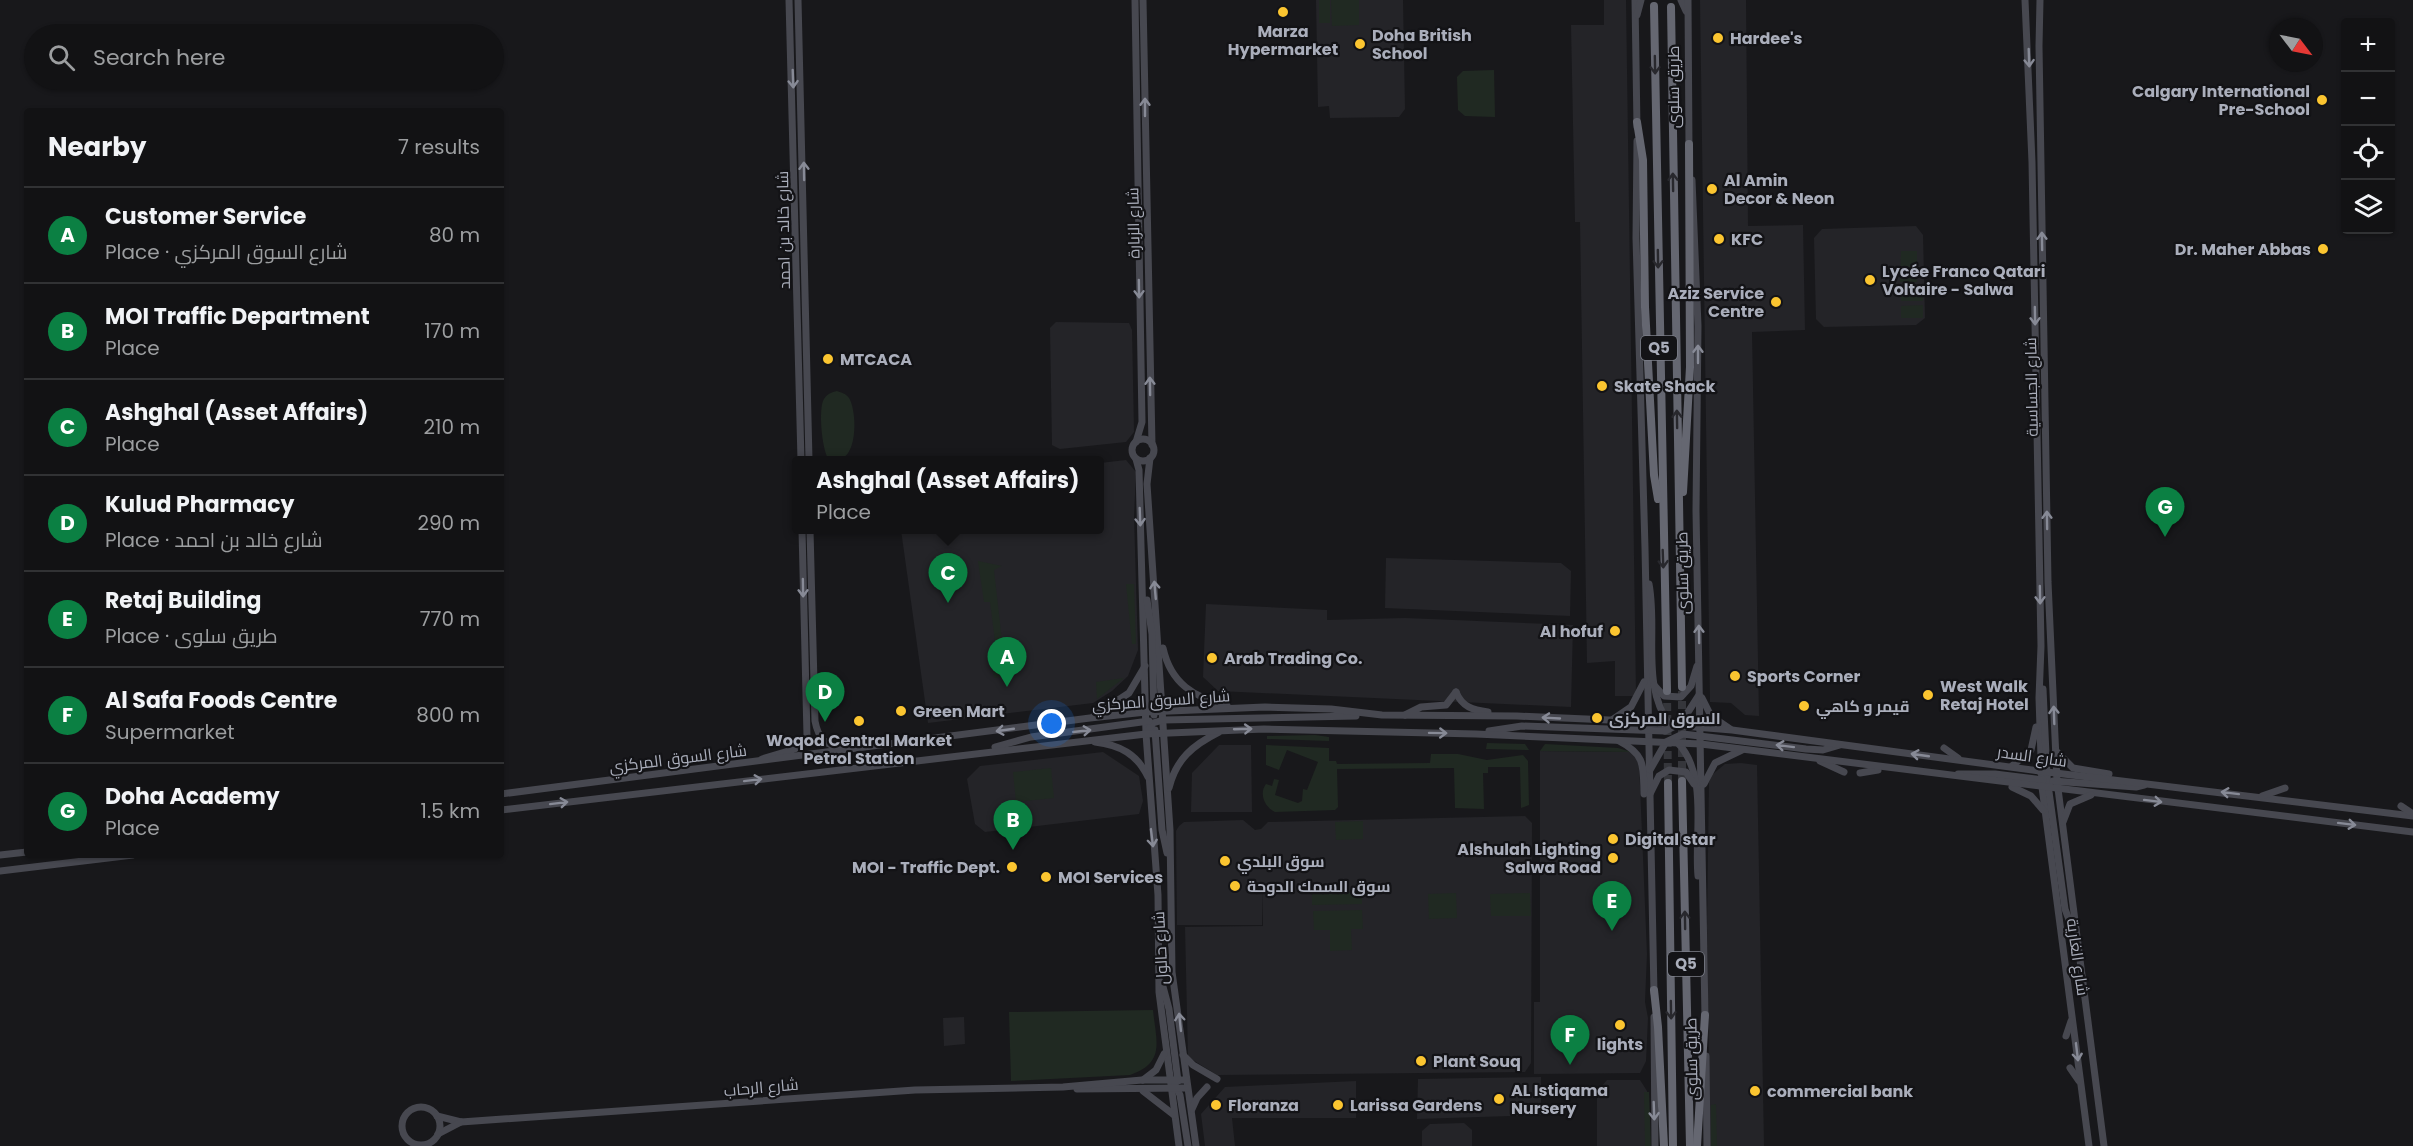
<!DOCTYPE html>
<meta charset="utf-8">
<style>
body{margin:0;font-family:Poppins,Cairo,sans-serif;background:#1f2022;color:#f1f3f6}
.controls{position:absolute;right:18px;top:18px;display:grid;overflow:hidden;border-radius:6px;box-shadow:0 2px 4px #0004}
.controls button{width:54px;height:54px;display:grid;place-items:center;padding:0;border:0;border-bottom:2px solid #313234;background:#121214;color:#f1f3f6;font:30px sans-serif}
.compass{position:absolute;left:2269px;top:18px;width:54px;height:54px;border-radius:50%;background:#121214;box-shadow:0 2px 4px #0004;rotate:122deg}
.you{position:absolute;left:1052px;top:724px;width:21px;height:21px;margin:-15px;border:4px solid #fff;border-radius:50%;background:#1a73e8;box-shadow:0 0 0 9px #1a73e833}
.badge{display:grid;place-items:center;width:39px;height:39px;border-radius:50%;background:#0b8043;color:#fff;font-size:20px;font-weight:700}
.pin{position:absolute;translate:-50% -50px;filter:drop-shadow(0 2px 3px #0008)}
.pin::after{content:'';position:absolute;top:32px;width:21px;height:18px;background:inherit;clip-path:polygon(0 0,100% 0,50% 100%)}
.popup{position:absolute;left:792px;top:456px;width:312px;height:78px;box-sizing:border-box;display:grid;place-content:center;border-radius:6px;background:#121214;filter:drop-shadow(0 2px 4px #0005);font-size:20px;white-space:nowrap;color:#9c9ea0}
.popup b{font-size:22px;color:#f1f3f6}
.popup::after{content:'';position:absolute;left:50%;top:100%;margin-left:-12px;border:12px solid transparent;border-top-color:#121214}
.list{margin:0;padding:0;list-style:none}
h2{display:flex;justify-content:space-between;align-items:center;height:78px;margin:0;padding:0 24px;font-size:26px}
h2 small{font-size:20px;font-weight:400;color:#9c9ea0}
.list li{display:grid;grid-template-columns:39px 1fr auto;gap:18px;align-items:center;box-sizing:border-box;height:96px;padding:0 24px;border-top:2px solid #313234}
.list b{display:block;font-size:22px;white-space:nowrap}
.list p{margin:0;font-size:20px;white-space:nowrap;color:#9c9ea0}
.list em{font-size:20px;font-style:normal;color:#9c9ea0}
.icon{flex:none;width:33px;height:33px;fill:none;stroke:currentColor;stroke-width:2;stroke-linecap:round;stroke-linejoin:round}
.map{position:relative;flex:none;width:2413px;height:1146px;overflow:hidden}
.search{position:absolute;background:#121214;box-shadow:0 2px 4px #0004;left:24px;top:24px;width:480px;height:66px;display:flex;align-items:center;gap:15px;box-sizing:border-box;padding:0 21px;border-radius:33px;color:#9c9ea0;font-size:22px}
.panel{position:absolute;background:#121214;box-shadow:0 2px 4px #0004;left:24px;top:108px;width:480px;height:750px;border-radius:6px}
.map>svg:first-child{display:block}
.built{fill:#242428}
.green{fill:#202922}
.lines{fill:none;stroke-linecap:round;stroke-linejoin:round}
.highway-tunnel{stroke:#35363b;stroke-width:8;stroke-dasharray:8 4;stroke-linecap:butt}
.secondary{stroke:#474850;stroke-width:7}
.highway{stroke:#656771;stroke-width:8}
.oneway{stroke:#878a96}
.oneway2{stroke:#28282d}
.poi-dot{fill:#fbc530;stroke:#131316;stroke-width:2}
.labels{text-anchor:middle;stroke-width:4.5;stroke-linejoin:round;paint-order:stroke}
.shield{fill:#131316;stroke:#7d808a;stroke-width:1.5}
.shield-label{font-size:15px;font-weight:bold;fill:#aaaebb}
.poi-label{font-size:16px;font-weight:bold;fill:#aaaebb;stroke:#131316;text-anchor:start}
.street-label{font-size:16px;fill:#aaaebb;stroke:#131316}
</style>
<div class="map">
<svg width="2413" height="1146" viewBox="0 0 2413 1146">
<rect width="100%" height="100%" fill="#18181b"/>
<g class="built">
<polygon points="1316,0 1403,0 1405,109 1399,117 1330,118 1329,106 1318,107"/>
<polygon points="1604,0 1626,0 1636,696 1615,696 1615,661 1587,663 1580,222 1575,222 1571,25 1604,25"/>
<polygon points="1700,0 1746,0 1748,226 1803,225 1805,330 1752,332 1759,716 1745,715 1731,703 1710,702"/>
<polygon points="1916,226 1923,235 1925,318 1916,325 1824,327 1816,319 1814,238 1822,229"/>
<polygon points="1056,322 1129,323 1132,330 1134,432 1126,442 1060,449 1052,445 1050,328"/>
<polygon points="1126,460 1136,472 1134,517 1138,650 1128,676 1112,691 1093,703 928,723 901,530 1100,530 1100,463"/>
<polygon points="1386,558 1561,563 1571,571 1570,616 1385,608"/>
<polygon points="1206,604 1327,610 1327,620 1405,618 1573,625 1571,707 1218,691 1203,677"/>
<polygon points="1219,745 1251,745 1252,812 1191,812 1192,773"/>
<polygon points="1540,751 1631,752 1639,761 1647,954 1645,1002 1648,1018 1646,1061 1640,1073 1534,1074 1534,1002 1540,1002"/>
<polygon points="1103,752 1139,776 1143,801 1139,814 985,832 975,824 967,779 980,766"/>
<polygon points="1741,763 1757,765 1764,1146 1710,1146 1707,927 1709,782 1713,774 1725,764"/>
<polygon points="1525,816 1532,823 1531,1063 1525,1072 1217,1075 1188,1057 1185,927 1263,926 1262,887 1262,925 1177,925 1176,831 1179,826 1184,822 1243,820 1255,830 1261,829 1268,822"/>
<polygon points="964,1017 965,1044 944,1046 943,1018"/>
<polygon points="1541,1077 1541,1115 1417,1119 1418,1079"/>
<polygon points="1607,1080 1640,1080 1647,1091 1648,1146 1597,1146 1597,1092"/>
<polygon points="1356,1081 1356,1118 1232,1118 1235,1146 1205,1146 1201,1114 1225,1087"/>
<polygon points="1464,1123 1472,1130 1472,1146 1422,1146 1422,1131 1430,1124"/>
</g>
<g class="green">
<rect x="1319" y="0" width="11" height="23"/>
<polygon points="1331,0 1359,0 1359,25 1332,26"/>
<polygon points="1494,70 1495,117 1465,116 1458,110 1457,77 1463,71"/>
<polygon points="1901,251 1917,251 1917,282 1900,282"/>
<rect x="1901" y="289" width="22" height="12"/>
<polygon points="1923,305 1923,318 1901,318 1901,306"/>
<path d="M837,391C842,393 845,393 849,398C858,412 859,471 828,458C822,449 818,408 824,399C827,394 832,392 837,391Z"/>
<polygon points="978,561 1002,566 994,570 1006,676 994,678 992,666 998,665 990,602 984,602"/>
<polygon points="1126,584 1134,584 1136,644 1132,644"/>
<polygon points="1124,678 1097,699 1096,682"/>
<polygon points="1315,735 1329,737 1329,741 1267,739 1267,736"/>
<polygon points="1487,743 1525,744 1529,750 1486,749"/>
<polygon points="1545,744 1618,748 1631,752 1540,751"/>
<path d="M1266,745L1329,748V761H1336L1337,764L1430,763L1431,754H1458L1487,760L1523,755L1528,761L1529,805L1521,808L1520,767H1488V773H1483L1484,809L1455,808L1454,768L1337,769L1338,807L1335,810L1275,812C1264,807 1259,793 1266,784L1272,786L1274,779L1279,780L1275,795L1298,803L1302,801L1303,789L1307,790L1318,762L1287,750L1279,770L1266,765Z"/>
<polygon points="1051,768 1054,798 1016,802 1013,772"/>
<polygon points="1363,821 1363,839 1336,840 1335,822"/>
<polygon points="1337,888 1341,893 1362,892 1362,904 1312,905 1312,889"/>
<polygon points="1456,893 1457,918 1429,919 1428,894"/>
<polygon points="1530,893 1531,916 1491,916 1490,894"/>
<polygon points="1362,910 1363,929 1351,929 1352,950 1330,951 1330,930 1314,930 1313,911"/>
<path d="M1153,1010C1156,1041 1166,1063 1130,1075L1011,1081L1009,1012Z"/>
<polygon points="1644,1092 1649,1092 1651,1146 1645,1146"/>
<polygon points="1716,1104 1717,1146 1711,1146 1711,1105"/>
</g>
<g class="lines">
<g class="highway-tunnel">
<polyline points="1667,691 1668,783"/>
<polyline points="1682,781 1682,691"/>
</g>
<g class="secondary">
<polyline points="789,0 801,460"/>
<polyline points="798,0 809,460"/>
<polyline points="1135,0 1142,422 1136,442"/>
<polyline points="1143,0 1152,445"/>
<polyline points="1635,0 1637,127"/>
<polyline points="1681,0 1686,11"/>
<polyline points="1688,0 1689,148"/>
<polyline points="2025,0 2032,162 2041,646 2039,698 2042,787 2089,1146"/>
<polyline points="2040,0 2039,46 2048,582 2057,781 2104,1146"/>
<polyline points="1637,15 1641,0"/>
<polyline points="1637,141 1636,238 1645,548 1654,993"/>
<polyline points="1692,180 1698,326 1696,511 1705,1017"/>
<circle cx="1143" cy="450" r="11"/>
<polyline points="1150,458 1147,484 1170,830 1172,972 1196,1146"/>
<polyline points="1136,459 1139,470 1146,734 1158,895 1159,992 1179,1146"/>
<path d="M810,530L815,721C818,738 826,747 843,748"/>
<path d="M1649,584C1658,632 1640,685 1671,727"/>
<polyline points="1147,600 1152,634 1154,715"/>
<path d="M1163,648C1171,684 1194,697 1227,706"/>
<polyline points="1654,685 1664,696 1681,697 1691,686 1697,666"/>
<polyline points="2043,689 2047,776"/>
<path d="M1456,692C1462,707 1473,710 1488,712"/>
<polyline points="1702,698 1711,716 1730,729"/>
<polyline points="1405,715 1421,707 1446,705 1456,692"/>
<polyline points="1094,716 1129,693 1145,666"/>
<polyline points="1612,720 1631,707 1644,682"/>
<polyline points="1155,730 1162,830 1167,853"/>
<polyline points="1489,731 1522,726 1665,731 1681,723 1699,695"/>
<polyline points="1146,734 1153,723 1163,720 1356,716"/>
<path d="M1619,741C1646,755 1643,766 1644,794"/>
<path d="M1095,742C1120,745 1137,754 1148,777"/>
<path d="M1677,742C1709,775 1694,834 1698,876"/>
<polyline points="995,747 1031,737 1149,721"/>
<polyline points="1944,748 1958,758"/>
<polyline points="2056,751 2073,768 2109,774"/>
<polyline points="762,759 795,749 807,736 802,530"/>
<polyline points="1820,761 1844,772"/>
<polyline points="2012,766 2031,750 2036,727"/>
<polyline points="1650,770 1666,742 1683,734 1806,749 1823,750 1840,745"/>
<polyline points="2040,772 2047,777 2065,909 2071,925"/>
<polyline points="1860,773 1878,770"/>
<polyline points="1958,774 1995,774 2043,780"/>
<polyline points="2053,781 2136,787 2144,785"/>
<polyline points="1704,784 1715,763 1742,750"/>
<polyline points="2012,787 2031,796 2043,810"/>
<path d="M1169,788C1176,759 1193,745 1219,732"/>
<polyline points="501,794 1090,718 1146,712 1265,707 1331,709 1382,715 1517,716 1609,720 1732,730 2047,772 2413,816"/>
<polyline points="1650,794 1659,776 1669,770 1686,772 1694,784"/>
<polyline points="2262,796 2285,788"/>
<polyline points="2401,806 2413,814"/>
<polyline points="501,810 1146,734 1264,729 1476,734 1701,744 2413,832"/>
<polyline points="2063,822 2070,804 2091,795"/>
<polyline points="0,855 27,852"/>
<polyline points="0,871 133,855"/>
<polyline points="1162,983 1169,1009 1178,1081"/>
<polyline points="1654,1017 1655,1146"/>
<polyline points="2066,1036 2071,1021"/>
<polyline points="1183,1055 1193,1065 1217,1079"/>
<polyline points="1706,1056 1707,1146"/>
<polyline points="2070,1068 2079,1081"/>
<polyline points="1143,1080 1156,1070 1164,1054"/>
<polyline points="1175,1085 1180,1095 1188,1146"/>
<polyline points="1077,1089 1187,1088"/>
<polyline points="1143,1091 1174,1115"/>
<circle cx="421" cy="1126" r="19"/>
<polyline points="1192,1109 1197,1098 1207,1087"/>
<polyline points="437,1116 461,1122 915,1090 1063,1087 1142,1080 1186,1080"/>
<polyline points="438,1134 461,1122"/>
</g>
<g class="highway">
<polyline points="1654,6 1667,691"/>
<polyline points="1671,7 1682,687"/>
<polyline points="1637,122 1643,160 1645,307 1654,475 1658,499"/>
<polyline points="1683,492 1690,367 1689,144"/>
<polyline points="1682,781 1690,1146"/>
<polyline points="1668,783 1673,1146"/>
<polyline points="1654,990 1658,1027 1664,1146"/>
<polyline points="1697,1146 1705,1015"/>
</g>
</g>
<defs><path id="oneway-shaft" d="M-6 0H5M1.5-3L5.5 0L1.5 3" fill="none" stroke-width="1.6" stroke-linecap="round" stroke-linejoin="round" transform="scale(1.5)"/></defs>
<g class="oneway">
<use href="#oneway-shaft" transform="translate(2029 58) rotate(88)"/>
<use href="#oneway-shaft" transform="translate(793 79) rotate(88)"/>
<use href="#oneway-shaft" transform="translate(1145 107) rotate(-90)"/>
<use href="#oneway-shaft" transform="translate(804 171) rotate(-91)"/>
<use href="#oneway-shaft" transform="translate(2042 241) rotate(-91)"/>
<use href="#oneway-shaft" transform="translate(1139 289) rotate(89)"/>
<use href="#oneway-shaft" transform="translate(2035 316) rotate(89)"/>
<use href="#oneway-shaft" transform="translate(1698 354) rotate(-90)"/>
<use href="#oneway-shaft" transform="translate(1150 386) rotate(-91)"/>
<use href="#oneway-shaft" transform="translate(1140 517) rotate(88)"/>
<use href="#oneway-shaft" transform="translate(2047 520) rotate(-91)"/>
<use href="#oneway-shaft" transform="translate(803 588) rotate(89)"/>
<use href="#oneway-shaft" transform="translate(1155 590) rotate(-95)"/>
<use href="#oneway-shaft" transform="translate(2040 595) rotate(89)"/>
<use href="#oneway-shaft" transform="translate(1699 634) rotate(-91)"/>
<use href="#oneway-shaft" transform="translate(2054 715) rotate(-92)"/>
<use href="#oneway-shaft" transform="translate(1551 718) rotate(-177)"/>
<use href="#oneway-shaft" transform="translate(1243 729) rotate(-2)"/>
<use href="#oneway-shaft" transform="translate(1005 730) rotate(172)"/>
<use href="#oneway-shaft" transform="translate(1082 731) rotate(-6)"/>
<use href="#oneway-shaft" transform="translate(1438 733) rotate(1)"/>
<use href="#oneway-shaft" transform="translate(1785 746) rotate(-173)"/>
<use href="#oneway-shaft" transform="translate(1920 755) rotate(-172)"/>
<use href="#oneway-shaft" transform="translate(753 780) rotate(-7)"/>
<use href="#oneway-shaft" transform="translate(2230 793) rotate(-173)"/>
<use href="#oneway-shaft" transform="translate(2153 801) rotate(7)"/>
<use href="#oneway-shaft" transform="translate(559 803) rotate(-7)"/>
<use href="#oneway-shaft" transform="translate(2347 824) rotate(7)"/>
<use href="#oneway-shaft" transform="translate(1152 838) rotate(83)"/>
<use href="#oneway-shaft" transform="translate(1180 1022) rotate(-96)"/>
<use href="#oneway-shaft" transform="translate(2077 1052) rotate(83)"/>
<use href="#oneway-shaft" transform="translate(1654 1111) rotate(88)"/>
</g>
<g class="oneway2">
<use href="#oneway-shaft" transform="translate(1655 65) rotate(89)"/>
<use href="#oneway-shaft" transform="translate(1673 182) rotate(-91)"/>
<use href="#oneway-shaft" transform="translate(1658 259) rotate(89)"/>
<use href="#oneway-shaft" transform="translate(1677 419) rotate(-91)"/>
<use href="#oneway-shaft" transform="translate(1663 559) rotate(88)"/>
<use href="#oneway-shaft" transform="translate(1685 920) rotate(-91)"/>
<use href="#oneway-shaft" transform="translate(1671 1010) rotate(89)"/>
</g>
<g class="poi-dot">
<circle cx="1283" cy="12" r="6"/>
<circle cx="1718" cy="38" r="6"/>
<circle cx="1360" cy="44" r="6"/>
<circle cx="2322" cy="100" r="6"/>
<circle cx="1712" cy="189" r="6"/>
<circle cx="1719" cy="239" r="6"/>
<circle cx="2323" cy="249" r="6"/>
<circle cx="1870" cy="280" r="6"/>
<circle cx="1776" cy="302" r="6"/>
<circle cx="828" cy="359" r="6"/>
<circle cx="1602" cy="386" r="6"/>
<circle cx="1615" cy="631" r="6"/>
<circle cx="1212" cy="658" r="6"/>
<circle cx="1735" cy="676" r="6"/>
<circle cx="1928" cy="695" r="6"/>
<circle cx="1804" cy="706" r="6"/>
<circle cx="901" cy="711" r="6"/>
<circle cx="1597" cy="718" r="6"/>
<circle cx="859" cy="721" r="6"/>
<circle cx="1613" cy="839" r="6"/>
<circle cx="1613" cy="858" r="6"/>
<circle cx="1225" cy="861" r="6"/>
<circle cx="1012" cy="867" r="6"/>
<circle cx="1046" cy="877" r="6"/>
<circle cx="1235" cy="886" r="6"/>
<circle cx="1620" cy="1025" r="6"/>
<circle cx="1421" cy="1061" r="6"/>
<circle cx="1755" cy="1091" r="6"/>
<circle cx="1499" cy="1099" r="6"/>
<circle cx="1216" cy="1105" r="6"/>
<circle cx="1338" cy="1105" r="6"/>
</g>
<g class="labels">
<g class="shield">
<rect x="1641" y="336" width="36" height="24" rx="4.5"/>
<rect x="1668" y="952" width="36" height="24" rx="4.5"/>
</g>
<g class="shield-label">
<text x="1659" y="353">Q5</text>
<text x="1686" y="969">Q5</text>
</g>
<g class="poi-label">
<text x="1283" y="37" text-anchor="middle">Marza<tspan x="1283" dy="18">Hypermarket</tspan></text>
<text x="1372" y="41">Doha British<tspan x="1372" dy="18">School</tspan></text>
<text x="1730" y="44">Hardee's</text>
<text x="2310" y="97" text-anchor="end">Calgary International<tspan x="2310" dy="18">Pre-School</tspan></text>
<text x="1724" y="186">Al Amin<tspan x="1724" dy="18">Decor &amp; Neon</tspan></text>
<text x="1731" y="245">KFC</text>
<text x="2311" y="255" text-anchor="end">Dr. Maher Abbas</text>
<text x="1882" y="277">Lycée Franco Qatari<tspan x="1882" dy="18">Voltaire - Salwa</tspan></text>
<text x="1764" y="299" text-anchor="end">Aziz Service<tspan x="1764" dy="18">Centre</tspan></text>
<text x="840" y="365">MTCACA</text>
<text x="1614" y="392">Skate Shack</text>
<text x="1603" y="637" text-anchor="end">Al hofuf</text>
<text x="1224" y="664">Arab Trading Co.</text>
<text x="1747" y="682">Sports Corner</text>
<text x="1940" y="692">West Walk<tspan x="1940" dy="18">Retaj Hotel</tspan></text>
<text x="1816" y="712">قيمر و كاهي</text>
<text x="913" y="717">Green Mart</text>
<text x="1609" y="724">السوق المركزى</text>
<text x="859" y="746" text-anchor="middle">Woqod Central Market<tspan x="859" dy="18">Petrol Station</tspan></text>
<text x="1625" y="845">Digital star</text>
<text x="1601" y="855" text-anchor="end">Alshulah Lighting<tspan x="1601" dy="18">Salwa Road</tspan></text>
<text x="1237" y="867">سوق البلدي</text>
<text x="1000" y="873" text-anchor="end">MOI - Traffic Dept.</text>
<text x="1058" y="883">MOI Services</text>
<text x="1247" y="892">سوق السمك الدوحة</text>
<text x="1620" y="1050" text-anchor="middle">lights</text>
<text x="1433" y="1067">Plant Souq</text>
<text x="1511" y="1096">AL Istiqama<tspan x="1511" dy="18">Nursery</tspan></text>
<text x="1767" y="1097">commercial bank</text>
<text x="1228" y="1111">Floranza</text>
<text x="1350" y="1111">Larissa Gardens</text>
</g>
<g class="street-label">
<text transform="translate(1673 87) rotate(-90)" y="6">طريق سلوى</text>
<text transform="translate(1133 223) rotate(-91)" y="6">شارع الزبارة</text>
<text transform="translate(783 230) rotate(-91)" y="6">شارع خالد بن احمد</text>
<text transform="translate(2031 387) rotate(-91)" y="6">شارع الجساسية</text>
<text transform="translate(1682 573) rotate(-91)" y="6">طريق سلوى</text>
<text transform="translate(1161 700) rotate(-4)" y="6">شارع السوق المركزي</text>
<text transform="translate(2032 756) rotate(8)" y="6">شارع السدر</text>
<text transform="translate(678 758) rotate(-7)" y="6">شارع السوق المركزي</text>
<text transform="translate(1160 948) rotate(-93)" y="6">شارع حالول</text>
<text transform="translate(2078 957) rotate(82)" y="6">شارع الغارية</text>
<text transform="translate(1691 1059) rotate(-91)" y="6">طريق سلوى</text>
<text transform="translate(761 1087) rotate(-5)" y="6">شارع الرحاب</text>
</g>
</g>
</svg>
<div class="controls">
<button>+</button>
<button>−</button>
<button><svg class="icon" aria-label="locate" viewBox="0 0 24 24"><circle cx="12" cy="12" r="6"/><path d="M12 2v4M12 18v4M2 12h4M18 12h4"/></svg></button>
<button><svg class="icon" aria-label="layers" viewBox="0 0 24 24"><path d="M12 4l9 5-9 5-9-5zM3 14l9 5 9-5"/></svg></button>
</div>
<svg class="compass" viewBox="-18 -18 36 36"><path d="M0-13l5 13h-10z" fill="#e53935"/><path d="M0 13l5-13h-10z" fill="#9c9ea0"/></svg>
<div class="you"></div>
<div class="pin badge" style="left:1007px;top:687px">A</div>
<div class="pin badge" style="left:1013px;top:850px">B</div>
<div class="pin badge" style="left:948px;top:603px">C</div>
<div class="popup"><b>Ashghal (Asset Affairs)</b>Place</div>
<div class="pin badge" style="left:825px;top:722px">D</div>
<div class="pin badge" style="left:1612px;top:931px">E</div>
<div class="pin badge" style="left:1570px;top:1065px">F</div>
<div class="pin badge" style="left:2165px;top:537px">G</div>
<div class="search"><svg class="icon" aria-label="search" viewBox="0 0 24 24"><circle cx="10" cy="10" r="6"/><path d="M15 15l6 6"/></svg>Search here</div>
<section class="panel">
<h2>Nearby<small>7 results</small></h2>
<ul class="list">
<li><span class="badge">A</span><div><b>Customer Service</b><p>Place · شارع السوق المركزي</p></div><em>80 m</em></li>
<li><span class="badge">B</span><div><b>MOI Traffic Department</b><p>Place</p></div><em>170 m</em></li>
<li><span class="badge">C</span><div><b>Ashghal (Asset Affairs)</b><p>Place</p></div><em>210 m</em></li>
<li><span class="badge">D</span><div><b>Kulud Pharmacy</b><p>Place · شارع خالد بن احمد</p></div><em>290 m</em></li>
<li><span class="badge">E</span><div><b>Retaj Building</b><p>Place · طريق سلوى</p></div><em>770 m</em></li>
<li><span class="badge">F</span><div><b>Al Safa Foods Centre</b><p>Supermarket</p></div><em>800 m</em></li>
<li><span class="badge">G</span><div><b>Doha Academy</b><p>Place</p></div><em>1.5 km</em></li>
</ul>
</section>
</div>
